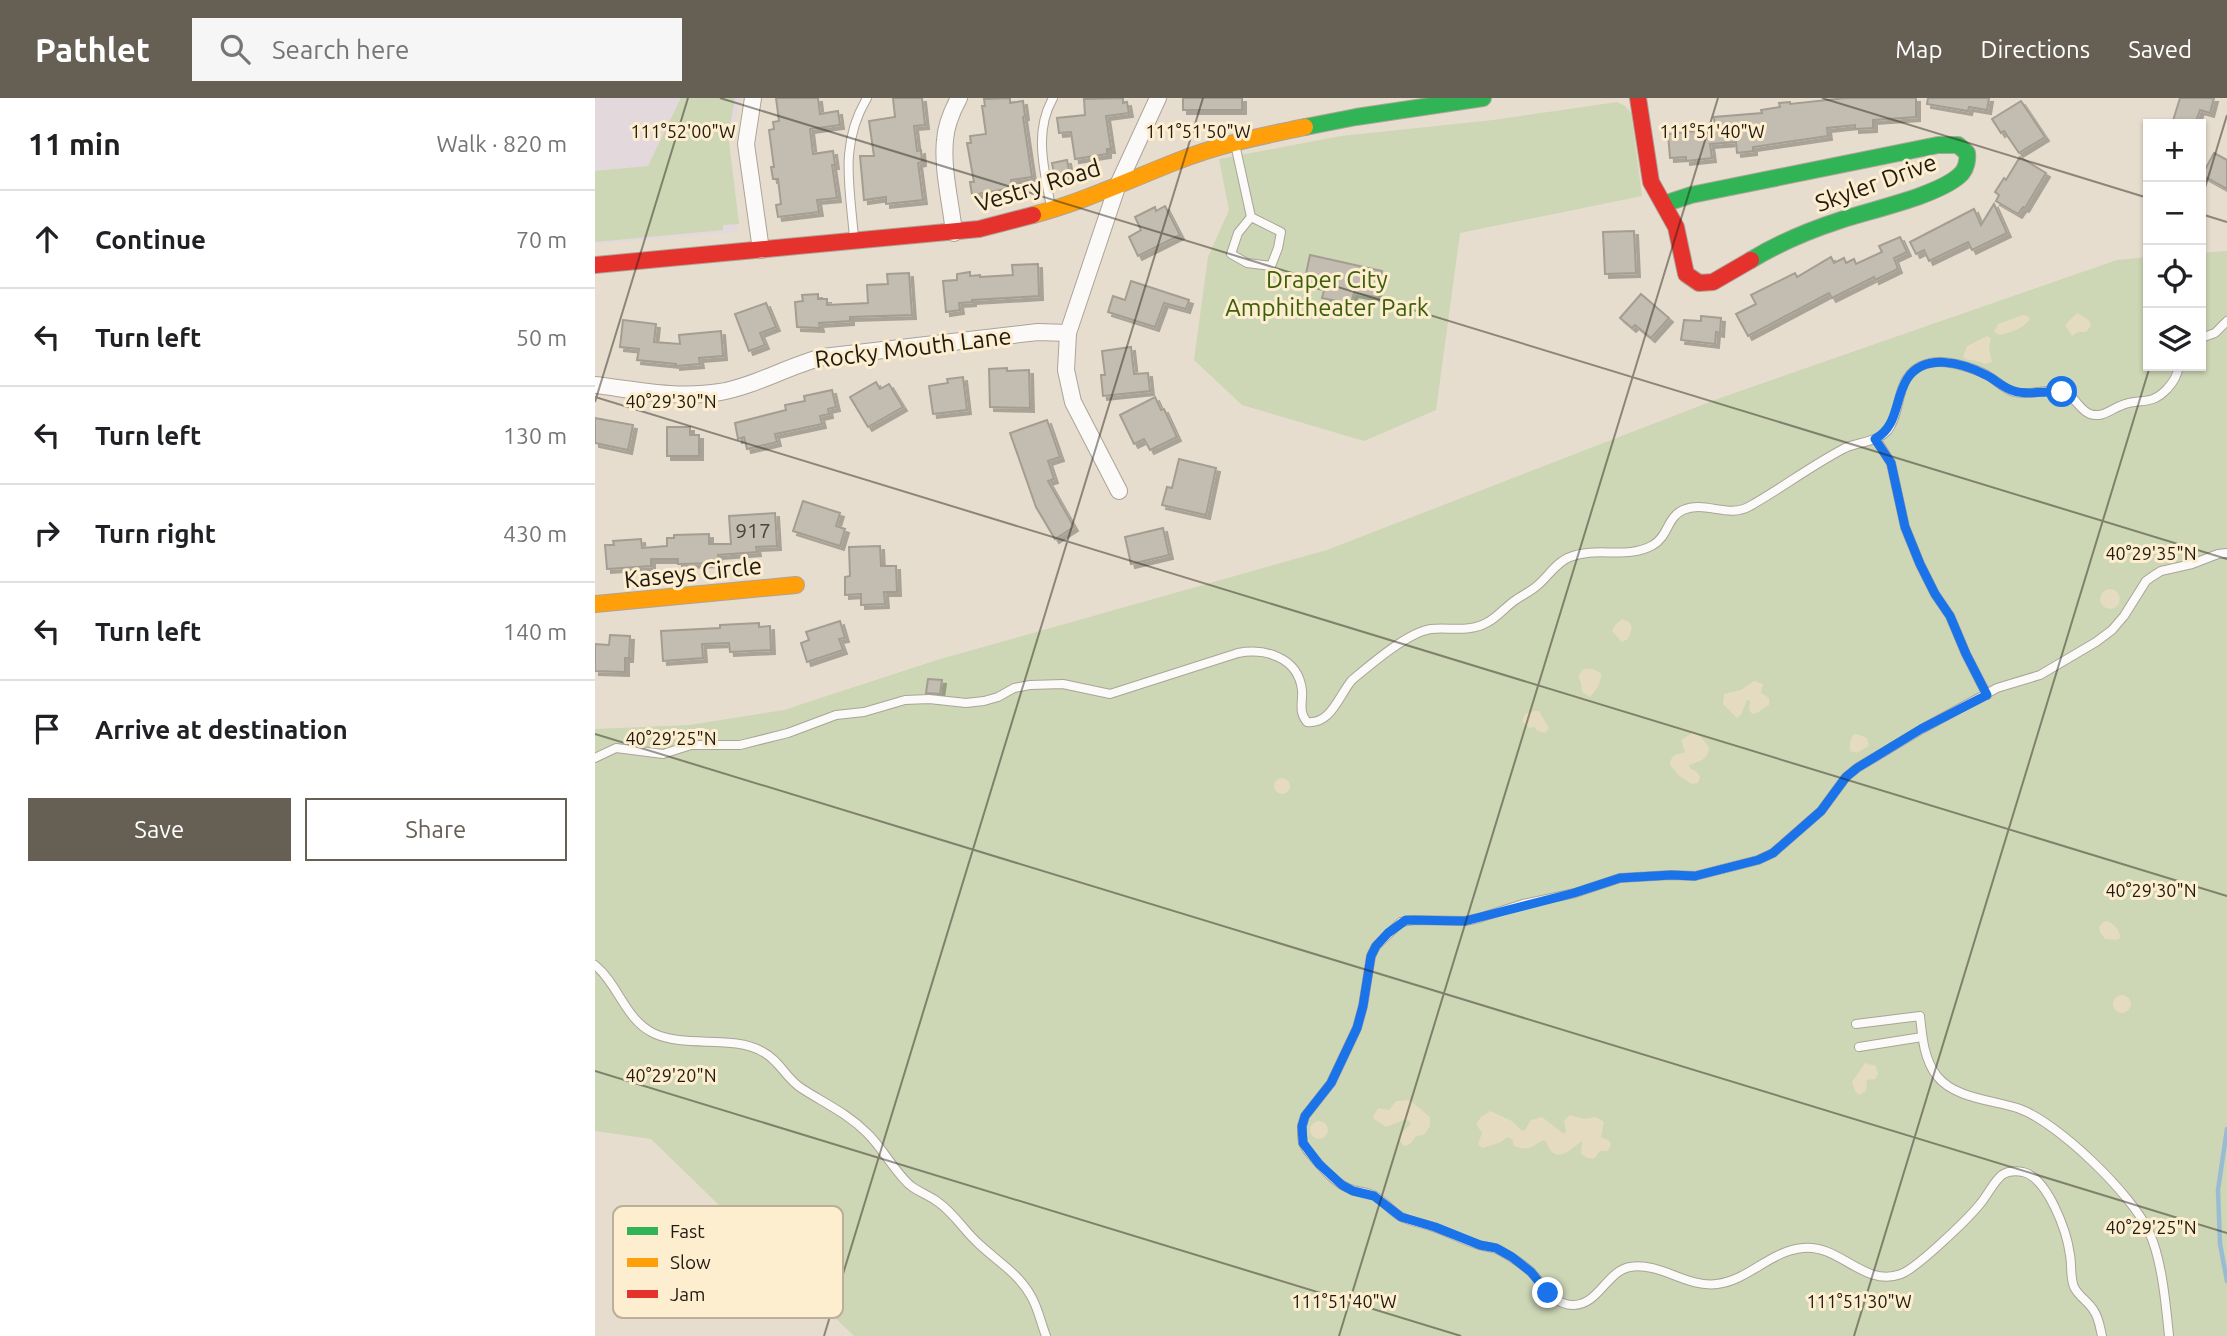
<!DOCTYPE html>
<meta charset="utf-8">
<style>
body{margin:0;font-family:Ubuntu,sans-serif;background:#f6f6f6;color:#202124}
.controls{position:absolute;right:21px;top:21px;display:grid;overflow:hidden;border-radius:0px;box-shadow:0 2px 5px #0004}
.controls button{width:63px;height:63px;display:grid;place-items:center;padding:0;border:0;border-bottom:2px solid #e0e0e0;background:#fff;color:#202124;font:35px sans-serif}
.stop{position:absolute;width:21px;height:21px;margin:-16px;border:5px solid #1a73e8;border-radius:50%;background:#fff}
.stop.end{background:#1a73e8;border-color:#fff;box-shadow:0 2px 7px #0008}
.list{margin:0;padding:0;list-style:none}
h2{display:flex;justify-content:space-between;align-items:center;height:91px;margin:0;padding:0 28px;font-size:30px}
h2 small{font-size:23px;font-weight:400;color:#757577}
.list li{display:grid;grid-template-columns:46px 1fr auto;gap:21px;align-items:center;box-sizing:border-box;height:98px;padding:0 28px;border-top:2px solid #e0e0e0}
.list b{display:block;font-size:26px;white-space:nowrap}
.list em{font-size:23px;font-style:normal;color:#757577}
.actions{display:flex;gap:14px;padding:21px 28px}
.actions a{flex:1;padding:16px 0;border:2px solid #665f53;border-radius:0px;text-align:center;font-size:24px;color:#665f53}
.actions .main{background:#665f53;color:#fff}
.icon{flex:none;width:38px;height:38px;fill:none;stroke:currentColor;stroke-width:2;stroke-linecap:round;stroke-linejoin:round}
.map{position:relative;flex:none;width:1632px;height:1238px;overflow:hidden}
header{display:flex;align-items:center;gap:42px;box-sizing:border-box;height:98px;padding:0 35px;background:#665f53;color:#fff}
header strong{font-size:33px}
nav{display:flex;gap:38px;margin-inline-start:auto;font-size:24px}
.search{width:490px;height:63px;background:#f6f6f6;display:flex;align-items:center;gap:18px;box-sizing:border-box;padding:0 24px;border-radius:0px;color:#757577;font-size:26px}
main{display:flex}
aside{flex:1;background:#fff}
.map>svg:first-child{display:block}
.education{fill:#e3d8db}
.green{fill:#cdd6b5}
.sand{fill:#e4dbc0}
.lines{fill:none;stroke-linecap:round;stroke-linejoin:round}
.stream{stroke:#9abbd4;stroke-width:4.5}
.building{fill:#c3bdb1;stroke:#a49e92;stroke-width:2;filter:url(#shadow)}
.lane-casing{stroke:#aba499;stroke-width:10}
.street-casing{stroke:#aba499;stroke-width:18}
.fast-casing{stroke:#aba499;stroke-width:18}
.slow-casing{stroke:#aba499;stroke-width:18}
.jam-casing{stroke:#aba499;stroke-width:18}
.lane{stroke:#fbfaf8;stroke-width:8}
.street{stroke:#fbfaf8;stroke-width:16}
.fast{stroke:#30b455;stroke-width:16}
.slow{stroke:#ff9f0a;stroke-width:16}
.jam{stroke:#e5322d;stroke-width:16}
.route{stroke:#1a73e8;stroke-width:9}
.ticks{fill:none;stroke:#211b11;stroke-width:2;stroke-opacity:0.45}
.labels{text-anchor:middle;stroke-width:6;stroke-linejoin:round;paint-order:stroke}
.number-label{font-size:21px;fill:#4a4439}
.street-label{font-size:24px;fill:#211b11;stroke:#fdeed0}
.park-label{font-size:24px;fill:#3d5e0a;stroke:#fdeed0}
.key{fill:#fdeed0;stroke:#bbaf97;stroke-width:2}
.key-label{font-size:19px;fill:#211b11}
.ticks-label{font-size:18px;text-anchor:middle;fill:#211b11;stroke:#fdeed0;stroke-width:6;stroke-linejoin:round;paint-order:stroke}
</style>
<header>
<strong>Pathlet</strong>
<div class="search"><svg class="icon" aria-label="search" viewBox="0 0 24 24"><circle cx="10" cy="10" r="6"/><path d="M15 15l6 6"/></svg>Search here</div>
<nav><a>Map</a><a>Directions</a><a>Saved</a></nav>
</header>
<main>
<aside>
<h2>11 min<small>Walk · 820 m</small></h2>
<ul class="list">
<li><svg class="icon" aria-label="ahead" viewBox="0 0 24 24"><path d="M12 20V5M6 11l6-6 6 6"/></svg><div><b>Continue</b></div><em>70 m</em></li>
<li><svg class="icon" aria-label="left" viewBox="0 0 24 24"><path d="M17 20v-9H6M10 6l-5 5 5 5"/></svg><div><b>Turn left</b></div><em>50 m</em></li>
<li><svg class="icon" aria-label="left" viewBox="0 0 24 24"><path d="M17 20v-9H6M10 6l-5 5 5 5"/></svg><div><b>Turn left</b></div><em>130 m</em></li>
<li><svg class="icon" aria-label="right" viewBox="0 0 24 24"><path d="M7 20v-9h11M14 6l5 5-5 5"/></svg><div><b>Turn right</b></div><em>430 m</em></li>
<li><svg class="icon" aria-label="left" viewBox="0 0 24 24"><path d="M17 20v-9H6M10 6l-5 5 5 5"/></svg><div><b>Turn left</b></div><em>140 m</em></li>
<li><svg class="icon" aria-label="arrive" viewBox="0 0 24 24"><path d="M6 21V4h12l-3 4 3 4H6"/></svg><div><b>Arrive at destination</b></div></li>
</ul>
<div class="actions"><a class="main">Save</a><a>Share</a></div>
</aside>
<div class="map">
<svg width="1632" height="1238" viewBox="0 0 1632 1238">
<defs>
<filter id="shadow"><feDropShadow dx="4" dy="4" stdDeviation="0" flood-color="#0004"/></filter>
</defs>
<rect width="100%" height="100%" fill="#e6ddce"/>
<polygon class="education" points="0,0 146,0 134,43 143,134 0,146"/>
<g class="green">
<polygon points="86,0 140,0 134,32 134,44 144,126 128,127 128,132 0,144 0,73 53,68"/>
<polygon points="1022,4 1030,8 1036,15 1047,98 865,135 841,312 769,343 647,307 599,262 613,159 634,112 624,61 746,38 898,22"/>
<polygon points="1632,153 1632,1238 259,1238 56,1041 0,1033 0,631 94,627 189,612 342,562 732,452 1125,300 1522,162 1553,159 1553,268 1606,268 1606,155"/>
</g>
<g class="sand">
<polygon points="1482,215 1494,222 1496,228 1491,234 1483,234 1477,238 1470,227"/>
<path d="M1428,217L1433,218L1435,221C1428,231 1415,235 1404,237L1399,234L1403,226Z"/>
<path d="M1392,238L1396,240L1394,251L1397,264L1390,266C1383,262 1373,263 1368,259L1372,248Z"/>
<circle cx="1515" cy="501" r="10"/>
<polygon points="1027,521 1034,524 1037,530 1033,541 1027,544 1017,533 1021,526"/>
<polygon points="991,571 998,571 1007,576 1003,589 995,599 987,594 986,585 983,579 987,572"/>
<polygon points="1159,583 1168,586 1166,595 1174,600 1174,607 1162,615 1157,616 1154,611 1155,603 1152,602 1146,617 1142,620 1128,606 1129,596 1146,592"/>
<polygon points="939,613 944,613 954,630 950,635 942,633 940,629 934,630 927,623 930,616"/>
<path d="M1097,635L1105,638L1114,649C1113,663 1104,663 1094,667L1095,670L1102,674L1105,679L1103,685L1097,686L1084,678L1075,667C1076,656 1081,657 1090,654L1086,642Z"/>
<path d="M1262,636L1272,640L1274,648L1262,655L1255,653C1254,647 1255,642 1258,637Z"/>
<circle cx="687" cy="688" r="8"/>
<path d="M1512,823C1519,826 1525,832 1525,840L1522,842L1510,841L1505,834L1504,829L1508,824Z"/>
<circle cx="1527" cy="906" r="9"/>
<polygon points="1270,965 1281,968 1283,976 1280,981 1272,982 1271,993 1264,997 1260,993 1257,984"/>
<polygon points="813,1002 817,1004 835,1019 835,1028 829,1037 821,1038 817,1044 811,1048 808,1047 804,1041 807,1034 816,1026 815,1023 809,1022 791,1029 779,1021 778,1018 783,1010 794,1012 801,1003"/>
<path d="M895,1013L917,1023L927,1033L930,1032L936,1022L947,1019L969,1036L971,1033L969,1023L975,1017L989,1021L1001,1019L1009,1024L1006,1039L1015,1043L1016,1048L1012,1053H1005L999,1061L992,1060L986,1056L987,1043C979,1048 965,1065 955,1052C953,1049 952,1045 950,1042C937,1046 937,1055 919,1048L917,1041L913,1039L904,1045L887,1050L883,1046L887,1035L881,1026L886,1019Z"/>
<circle cx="724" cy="1032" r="9"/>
</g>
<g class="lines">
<polyline class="stream" points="1632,1031 1623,1092 1625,1146 1632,1183"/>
</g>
<g class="building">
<polygon points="181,0 223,0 225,16 243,13 245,27 215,31 218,56 238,53 240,67 237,67 242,100 222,102 224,114 183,119 181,107 186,106 183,81 178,81 176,69 179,69 174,32 179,31 178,24 184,23"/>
<polygon points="298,0 327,0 330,27 319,28 322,53 326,52 327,64 323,65 328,102 291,106 291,99 269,102 265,58 279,58 274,23 300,19"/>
<polygon points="415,0 415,5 428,3 430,18 428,19 437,79 416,82 417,90 377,97 375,84 379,84 372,45 376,45 375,38 391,36 387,8 390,8 389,1"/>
<polygon points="528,0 528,5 532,4 534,15 511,18 516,51 512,51 512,56 480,61 476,34 464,35 462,20 490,17 489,1"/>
<rect x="588" y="0" width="59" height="12"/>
<polygon points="1251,0 1321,0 1321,19 1278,22 1278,30 1260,31 1260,27 1232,30 1233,38 1158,49 1158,53 1142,55 1141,44 1115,46 1117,60 1091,63 1091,59 1075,60 1073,36 1120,31 1119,19 1167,15 1166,12 1185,9 1184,5 1195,4 1195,6"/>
<polygon points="1333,0 1394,0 1392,12 1374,9 1373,13 1332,6"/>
<polygon points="1585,0 1619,0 1615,15 1605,12 1600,26 1577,26"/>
<polygon points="1426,3 1450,39 1424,55 1409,33 1406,35 1397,21"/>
<polygon points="1619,55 1632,62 1632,91 1607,77"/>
<polygon points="1425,59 1451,75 1430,110 1428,109 1423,116 1401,103 1404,97 1400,94 1409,80 1411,82"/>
<polygon points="472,62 475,77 460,80 457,65"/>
<polygon points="1399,106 1412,135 1377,152 1373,144 1334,163 1329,152 1321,156 1315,144 1379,111 1386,127"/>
<polygon points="570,108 585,137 543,158 534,139 546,132 540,119 560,109 561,113"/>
<polygon points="1039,133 1041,175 1010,176 1008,134"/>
<polygon points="1305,139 1312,154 1299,160 1303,171 1280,182 1279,179 1237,200 1234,195 1153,238 1141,216 1161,206 1156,197 1200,175 1202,179 1236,159 1239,165 1249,160 1251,165 1259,161 1261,166 1287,154 1284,148"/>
<polygon points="715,157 787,173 781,199 759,195 756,206 727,200 730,189 709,185"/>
<polygon points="443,166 444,198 377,202 377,204 364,205 365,212 351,214 348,183 362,182 362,176 375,174 375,178 385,177 385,179 418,177 417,167"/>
<polygon points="314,175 317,217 255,219 255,223 224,225 225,230 202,229 200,204 208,203 207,197 223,196 223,201 232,201 232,207 273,205 272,187 293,186 292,176"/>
<polygon points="536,183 594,202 591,211 569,205 560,229 513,214 518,198 530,202"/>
<polygon points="1046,196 1074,220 1056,240 1040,227 1037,230 1025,220"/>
<polygon points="171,205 181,229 165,235 170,247 154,253 140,216"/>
<polygon points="1106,218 1126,220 1125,235 1121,234 1120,246 1086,242 1089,222 1106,223"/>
<polygon points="28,222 61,226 59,244 85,246 84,237 126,233 128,258 104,260 105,266 81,268 81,266 42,262 44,251 25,249"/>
<polygon points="536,249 539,276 553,275 555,293 508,298 506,277 510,277 507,253"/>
<polygon points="412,270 412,273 434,272 435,310 395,309 394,271"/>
<polygon points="368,279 372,312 338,316 334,288 353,285 352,281"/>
<polygon points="281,284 285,291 294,286 308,309 273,329 255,299"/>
<polygon points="237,292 241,309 233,311 234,316 225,318 227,326 180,336 182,344 152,351 149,339 143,341 140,325 191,312 190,307 210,303 209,298"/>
<polygon points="560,299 566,312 569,311 582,339 555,352 549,341 539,346 525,317"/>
<polygon points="0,320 38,327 33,352 0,345"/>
<polygon points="452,322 465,359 453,363 459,381 453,383 479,429 460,441 441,409 415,335"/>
<polygon points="72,329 95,329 95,337 104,337 104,358 72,358"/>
<polygon points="584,361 621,370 611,417 567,407 572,389 577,390"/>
<polygon points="208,403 245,415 241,428 250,431 245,448 198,433"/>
<polygon points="180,415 182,448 161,449 162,454 123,457 123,465 83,466 83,461 56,461 56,468 12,471 10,447 19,447 18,443 46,441 47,450 72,448 72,440 79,440 79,437 114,436 114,446 136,446 134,418"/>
<polygon points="568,430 574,457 536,466 530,439"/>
<polygon points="285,448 286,468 301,468 302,494 289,494 290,506 266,507 266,496 250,497 250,479 255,478 254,449"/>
<polygon points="245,523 250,540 244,541 248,552 212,564 206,545 214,542 211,534"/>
<polygon points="164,525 164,529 175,528 176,552 135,554 134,545 107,546 108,560 68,563 66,533 125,530 125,527"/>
<polygon points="15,537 35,538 34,560 30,560 30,574 0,573 0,546 14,547"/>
<polygon points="333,581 347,582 345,596 331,595"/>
</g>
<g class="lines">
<defs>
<g id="lane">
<polyline points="640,46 656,119 686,134 683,150 676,168 652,165 636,156 643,135 656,119"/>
<path d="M456,110C450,73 438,35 458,0"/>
<path d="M259,140C255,88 244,47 272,0"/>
<polyline points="1606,240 1620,235 1632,223"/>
<polyline points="1281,341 1296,365 1310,429 1325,466 1340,496 1355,518 1371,556 1392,597"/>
<path d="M0,660L21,650L68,656L96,647H145L193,635L241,617L269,614L310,602L334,601L371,605L389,603L403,599L419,590L435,587L468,586L515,596L643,555C670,550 703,559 707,592C708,605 703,613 712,624C736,627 744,597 757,582C775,567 813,534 836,531C856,529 874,535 893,524C904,518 911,508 922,501C929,496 937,493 944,486C953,478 963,463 975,459C1002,448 1032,462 1058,447C1073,439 1072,419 1088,412C1110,402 1133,421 1155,408C1187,390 1217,367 1250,350C1263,344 1283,344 1293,332C1308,312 1299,276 1331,266C1349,260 1376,269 1392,277C1401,282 1409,291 1419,294C1435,298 1451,290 1467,294C1480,297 1484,312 1495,316C1507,320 1515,312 1525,308C1545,299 1555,309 1572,291C1579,283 1582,278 1584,268"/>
<path d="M0,867C23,886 30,921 58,935C91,951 137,936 168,954C184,962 191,980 206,990C229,1005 252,1015 272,1035C287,1049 301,1076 316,1088C324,1094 335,1098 343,1104C360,1116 369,1133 384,1146C402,1163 423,1175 436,1198C443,1210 446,1225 451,1238"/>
<path d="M1261,926L1325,918C1327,938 1329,962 1342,978C1360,1001 1399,1002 1425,1011C1463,1025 1537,1096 1554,1134C1567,1161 1571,1208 1574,1238"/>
<polyline points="1264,949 1327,939"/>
<path d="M1507,1238C1505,1230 1504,1220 1499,1213C1494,1204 1484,1199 1479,1189C1475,1179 1477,1168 1475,1157C1472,1134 1453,1080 1428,1074C1422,1073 1413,1073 1407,1077C1399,1083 1392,1098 1385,1106C1373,1121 1322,1170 1306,1176C1269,1190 1245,1146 1208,1150C1175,1153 1154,1182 1122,1186C1091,1190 1066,1164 1035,1169C1012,1173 1004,1206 979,1207C958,1208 948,1185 935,1173C926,1165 915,1158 904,1152C898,1149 891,1149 884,1147C867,1142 852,1133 835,1128C826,1125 813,1123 805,1118C796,1113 789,1103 780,1098C772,1094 763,1094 755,1091C738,1084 724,1066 712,1052L708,1045L707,1037V1028L710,1018L736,985L762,930L768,908L776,858L781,848L806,824L819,822L870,823L884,820L928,806L980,795L1025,780L1076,777L1100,778L1163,762L1178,755L1226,713L1251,679L1262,670L1327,631L1402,590L1445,577L1501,544L1517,532L1529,518L1551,483L1558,478L1566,473L1597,466L1623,456L1632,455"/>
</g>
<g id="street">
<polyline points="158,0 151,46 166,152"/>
<path d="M359,135C356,105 347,72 350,42C351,27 357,13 364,0"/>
<path d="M0,287C41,292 83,301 125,294C160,288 193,268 228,259L443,234L473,235"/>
<polyline points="524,393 478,304 471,272 473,235 522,89 563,0"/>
</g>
<g id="fast">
<polyline points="710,29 761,19 888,0"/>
<path d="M1069,106L1096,97L1343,47H1363L1372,55C1373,62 1371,70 1367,75C1347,97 1275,112 1246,122C1215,132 1184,145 1156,162"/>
</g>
<g id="slow">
<path d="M438,117C487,104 532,83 580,64C622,47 666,38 710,29"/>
<polyline points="0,506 201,487"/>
</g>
<g id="jam">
<polyline points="1043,0 1056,84 1081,129 1091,176 1104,185 1118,184 1156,162"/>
<polyline points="0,167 384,131 438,117"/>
</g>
</defs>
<use href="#lane" class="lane-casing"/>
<use href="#street" class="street-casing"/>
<use href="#fast" class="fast-casing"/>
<use href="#slow" class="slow-casing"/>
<use href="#jam" class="jam-casing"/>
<use href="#lane" class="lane"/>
<use href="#street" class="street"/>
<use href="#fast" class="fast"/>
<use href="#slow" class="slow"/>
<use href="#jam" class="jam"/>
</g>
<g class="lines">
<path class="route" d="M953,1195L936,1174L917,1159L901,1150L885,1147L840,1129L806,1119L779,1098L758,1093L747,1087L724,1066L708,1045L707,1028L710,1018L736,985L762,930L768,908L776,858L781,848L793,835L811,822L870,823L979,795L1025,780L1076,777L1100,778L1163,762L1178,755L1226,713L1251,679L1262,670L1326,631L1392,597L1371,556L1355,518L1340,496L1325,466L1310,429L1296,365L1280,341C1304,327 1299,302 1312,281C1329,254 1368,265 1391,277C1401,282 1408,290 1419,293C1434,298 1451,292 1467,294"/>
</g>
<path class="ticks" d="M125,0L1632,461M1227,0L1553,100M1606,103L1632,17M1606,116L1632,124M0,299L1632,798M0,304L93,0M0,636L1632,1135M0,973L866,1238M229,1238L608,0M744,1238L1123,0M1259,1238L1555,268"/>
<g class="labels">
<g class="number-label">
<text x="158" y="440">917</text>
</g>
<g class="street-label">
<text transform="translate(1281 85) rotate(-20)" y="8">Skyler Drive</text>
<text transform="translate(443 88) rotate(-17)" y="8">Vestry Road</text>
<text transform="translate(318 250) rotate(-7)" y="8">Rocky Mouth Lane</text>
<text transform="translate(98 475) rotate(-6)" y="8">Kaseys Circle</text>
</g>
<g class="park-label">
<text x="732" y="190">Draper City<tspan x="732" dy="28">Amphitheater Park</tspan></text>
</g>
</g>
<rect x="18" y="1108" width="230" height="112" rx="10" class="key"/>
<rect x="32" y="1129" width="31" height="8" fill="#30b455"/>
<rect x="32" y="1160" width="31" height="9" fill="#ff9f0a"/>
<rect x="32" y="1192" width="31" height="8" fill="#e5322d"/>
<g class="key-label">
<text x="75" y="1140">Fast</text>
<text x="75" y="1171">Slow</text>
<text x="75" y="1203">Jam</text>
</g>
<g class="ticks-label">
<text x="88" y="40">111°52'00"W</text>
<text x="603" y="40">111°51'50"W</text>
<text x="1117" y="40">111°51'40"W</text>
<text x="76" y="310">40°29'30"N</text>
<text x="1556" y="462">40°29'35"N</text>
<text x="76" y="647">40°29'25"N</text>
<text x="1556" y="799">40°29'30"N</text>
<text x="76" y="984">40°29'20"N</text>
<text x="1556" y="1136">40°29'25"N</text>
<text x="749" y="1210">111°51'40"W</text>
<text x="1264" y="1210">111°51'30"W</text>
</g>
</svg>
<div class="controls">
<button>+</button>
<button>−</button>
<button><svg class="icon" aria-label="locate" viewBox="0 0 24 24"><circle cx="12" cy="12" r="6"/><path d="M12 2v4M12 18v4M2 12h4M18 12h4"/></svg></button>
<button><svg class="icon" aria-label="layers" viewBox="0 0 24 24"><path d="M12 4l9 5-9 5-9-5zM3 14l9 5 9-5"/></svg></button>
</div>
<div class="stop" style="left:1467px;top:294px"></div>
<div class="stop end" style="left:953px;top:1195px"></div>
</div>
</main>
